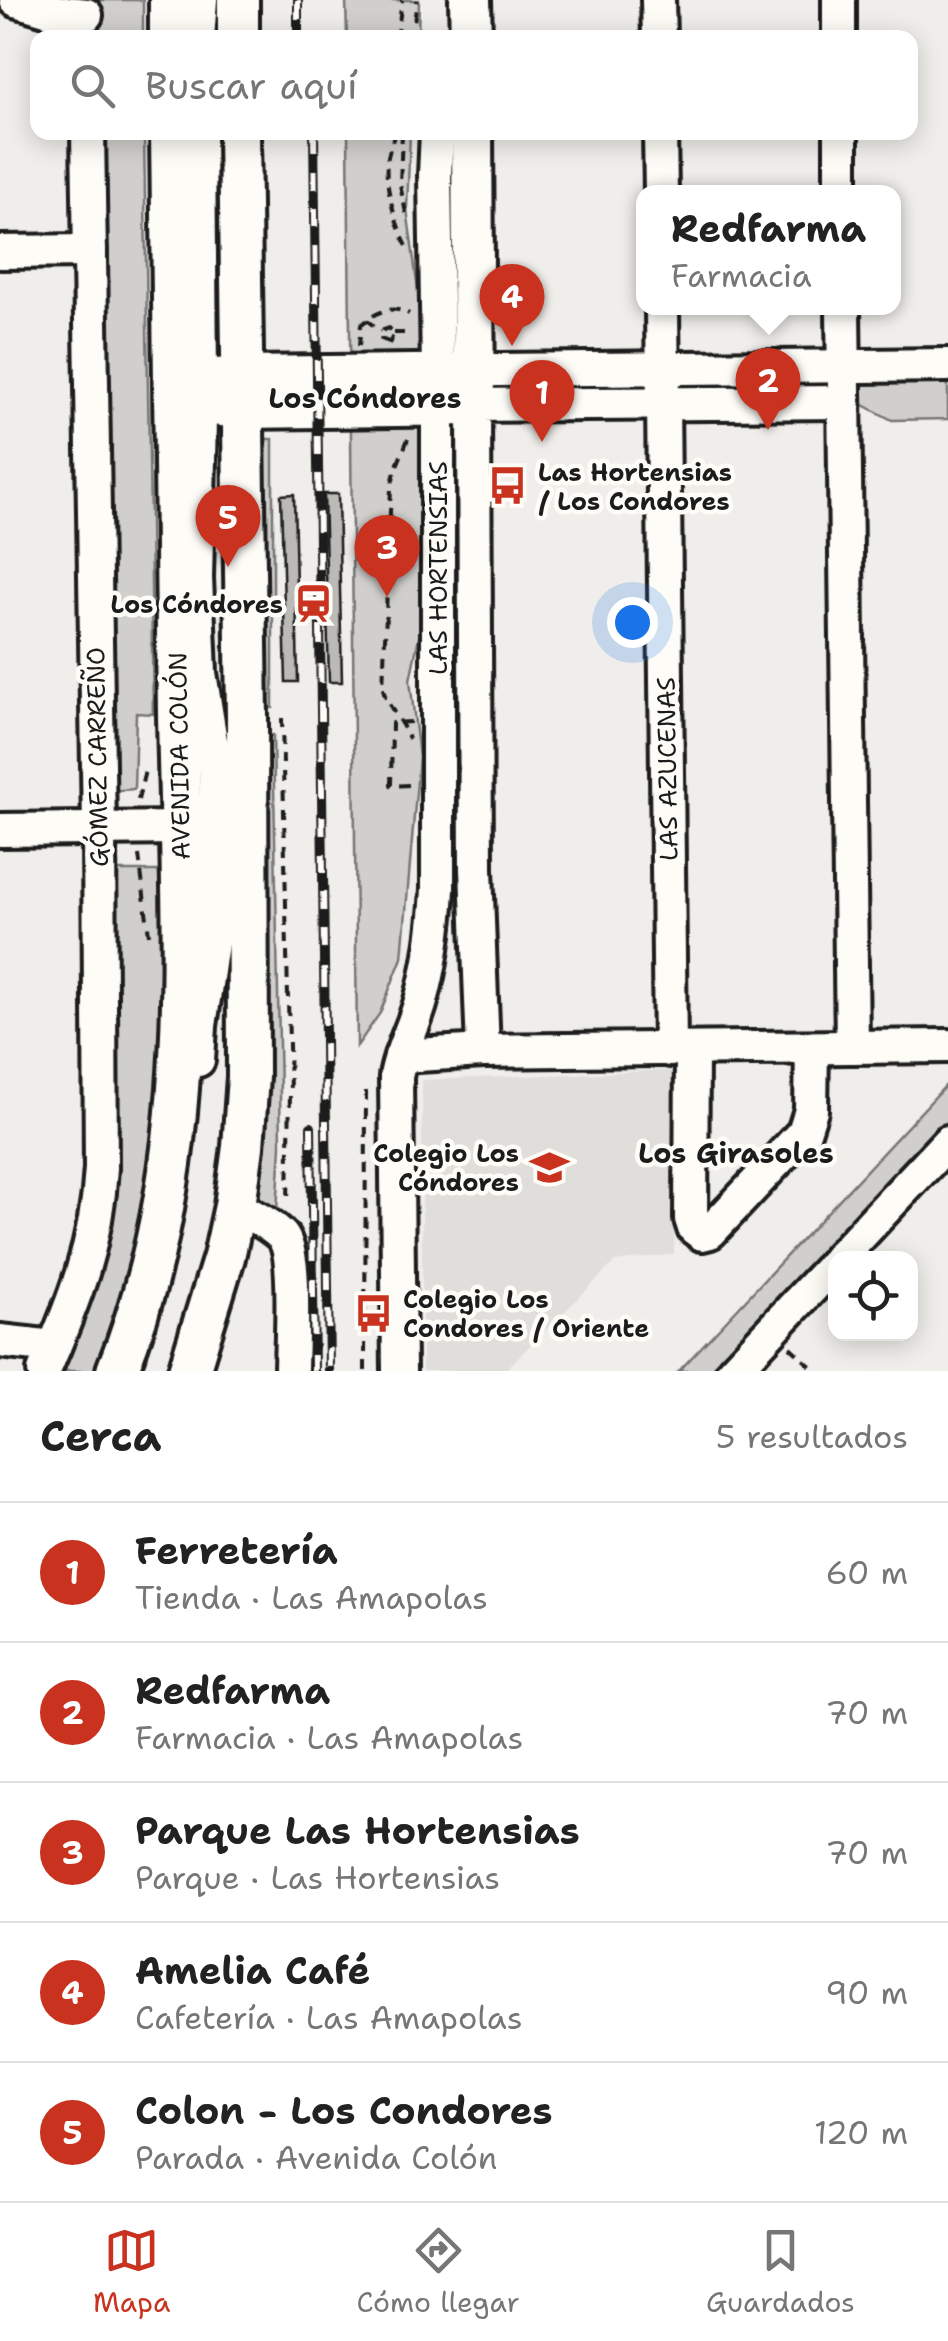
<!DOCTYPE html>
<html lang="es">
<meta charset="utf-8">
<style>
body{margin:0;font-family:"Shantell Sans",sans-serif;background:#f6f6f6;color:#222}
.controls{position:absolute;right:30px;bottom:30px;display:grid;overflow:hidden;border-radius:20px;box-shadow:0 5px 25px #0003}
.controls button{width:90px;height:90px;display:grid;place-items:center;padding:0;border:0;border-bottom:2px solid #e0e0e0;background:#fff;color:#222;font:50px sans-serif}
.you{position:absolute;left:632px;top:622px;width:35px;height:35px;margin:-25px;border:8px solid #fff;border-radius:50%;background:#1a73e8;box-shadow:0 0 0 15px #1a73e833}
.badge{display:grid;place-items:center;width:65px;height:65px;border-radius:50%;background:#c8321e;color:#fff;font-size:32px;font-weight:700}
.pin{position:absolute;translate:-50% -82px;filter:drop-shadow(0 2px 5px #0008)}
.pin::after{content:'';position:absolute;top:52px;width:35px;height:30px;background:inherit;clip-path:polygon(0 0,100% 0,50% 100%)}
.popup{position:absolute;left:636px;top:185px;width:265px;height:130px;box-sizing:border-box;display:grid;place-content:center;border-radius:20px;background:#fff;filter:drop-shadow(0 2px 8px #0005);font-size:32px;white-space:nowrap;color:#767676}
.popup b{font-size:38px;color:#222}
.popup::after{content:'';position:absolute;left:50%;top:100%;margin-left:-20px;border:20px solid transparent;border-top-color:#fff}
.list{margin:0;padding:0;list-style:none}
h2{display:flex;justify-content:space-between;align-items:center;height:130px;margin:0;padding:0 40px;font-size:42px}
h2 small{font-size:32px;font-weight:400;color:#767676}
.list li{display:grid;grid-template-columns:65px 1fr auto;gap:30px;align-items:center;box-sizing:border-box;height:140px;padding:0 40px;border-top:2px solid #e0e0e0}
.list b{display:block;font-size:38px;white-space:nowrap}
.list p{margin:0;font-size:32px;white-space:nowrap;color:#767676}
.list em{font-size:32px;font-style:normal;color:#767676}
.icon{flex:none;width:55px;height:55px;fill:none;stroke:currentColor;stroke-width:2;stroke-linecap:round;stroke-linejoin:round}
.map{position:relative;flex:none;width:948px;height:1371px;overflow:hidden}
.search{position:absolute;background:#fff;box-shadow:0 5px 25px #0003;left:30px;right:30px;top:30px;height:110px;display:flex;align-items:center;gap:25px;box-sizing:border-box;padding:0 35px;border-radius:20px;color:#767676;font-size:38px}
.sheet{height:830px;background:#fff}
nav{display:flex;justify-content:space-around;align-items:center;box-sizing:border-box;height:140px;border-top:2px solid #e0e0e0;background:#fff;font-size:28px;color:#767676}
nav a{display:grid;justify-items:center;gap:5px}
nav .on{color:#c8321e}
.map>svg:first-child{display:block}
.built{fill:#e0deda}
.green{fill:#d0cfcc;stroke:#767674;stroke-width:2.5}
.building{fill:#bbbab6;stroke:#1c1c1c;stroke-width:2.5}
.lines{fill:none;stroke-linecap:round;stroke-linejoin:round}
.minor-casing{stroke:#1c1c1c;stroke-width:40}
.major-casing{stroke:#1c1c1c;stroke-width:48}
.path{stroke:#1c1c1c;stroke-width:4;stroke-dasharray:10 8;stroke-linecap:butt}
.minor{stroke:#fdfcf7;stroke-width:32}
.major{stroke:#fdfcf7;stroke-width:40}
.rail-casing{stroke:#1c1c1c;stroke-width:10}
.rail{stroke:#fdfcf7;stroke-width:6;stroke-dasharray:19;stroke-linecap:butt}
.labels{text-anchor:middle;stroke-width:9;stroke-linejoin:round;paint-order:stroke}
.poi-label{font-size:25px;font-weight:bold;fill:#1c1c1c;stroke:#fdfcf7;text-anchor:start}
.street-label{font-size:25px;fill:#1c1c1c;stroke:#fdfcf7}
.neighbourhood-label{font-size:28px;font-weight:bold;fill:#1c1c1c;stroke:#fdfcf7}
</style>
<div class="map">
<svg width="948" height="1371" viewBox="0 0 948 1371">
<rect width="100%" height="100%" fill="#f0eeea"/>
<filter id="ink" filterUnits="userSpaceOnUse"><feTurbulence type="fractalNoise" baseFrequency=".01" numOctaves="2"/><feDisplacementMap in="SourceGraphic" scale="20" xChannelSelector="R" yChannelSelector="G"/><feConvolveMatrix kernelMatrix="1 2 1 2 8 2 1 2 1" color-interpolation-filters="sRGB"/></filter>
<g filter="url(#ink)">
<polygon class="built" points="678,1070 674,1254 615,1262 504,1371 422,1371 422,1080"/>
<g class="green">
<rect x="99" y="0" width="44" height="37"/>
<polygon points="346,0 419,0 418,37 347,37"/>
<polygon points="100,133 144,133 153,714 136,713 134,789 109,791"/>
<polygon points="348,133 410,133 407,209 429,371 420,632 410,680 419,757 402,958 380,1013 357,1046"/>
<polygon points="948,378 948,419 892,420 832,388 506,390 507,382"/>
<polygon points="260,439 273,439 273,708 262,707"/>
<polygon points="273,735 281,1146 277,1211 247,1200 258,738"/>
<polygon points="109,871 166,871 163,1131 141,1264 99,1371 60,1371 91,1297 105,1253 116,1201"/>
<polygon points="948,1083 948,1121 712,1371 679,1371"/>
</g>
<g class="building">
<polygon points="294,494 298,682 286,682 281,495"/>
<polygon points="324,494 338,494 342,682 329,682"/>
</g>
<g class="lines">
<defs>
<g id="minor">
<polyline points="16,0 56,12 86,15"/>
<polyline points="658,0 659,38"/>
<polyline points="839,0 839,38"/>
<polyline points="198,38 201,0"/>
<polyline points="660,132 661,192"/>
<polyline points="841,132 841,192"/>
<polyline points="0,252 90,251"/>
<polyline points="662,308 670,1050"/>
<polyline points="843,308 852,1047"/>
<polyline points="218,375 242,373 948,365"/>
<polyline points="0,830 180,828"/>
<polyline points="692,1050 691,1219 694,1228 702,1234 710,1232 804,1132 811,1110 812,1048"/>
<polyline points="483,1051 476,869 474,405 843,402"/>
<polyline points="401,1056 483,1051 948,1046"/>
<polyline points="198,1060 200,1026 215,922 217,888 215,766 200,673 196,578 201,380 199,132"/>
<path d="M235,1206C250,1215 270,1223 282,1236C298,1254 291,1344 291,1371"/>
<polyline points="839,1258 948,1142"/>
<polyline points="0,1341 54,1347"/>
<path d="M44,1371C74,1301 97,1245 101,1168L99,829L88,132"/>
<path d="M399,1371L396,1077C400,1051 414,1027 421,1001C431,965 436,926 438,889V371L435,175L437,132"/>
<polyline points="733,1371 836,1262"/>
</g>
<g id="major">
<polyline points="170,0 170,38"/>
<polyline points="238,0 238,38"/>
<polyline points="470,0 471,38"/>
<polyline points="175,396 212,405 243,408 474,405 472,132"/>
<path d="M117,1371C201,1163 182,934 178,714C175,520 174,326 171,132"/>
<polyline points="189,1371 224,1257 235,1206 243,1147 248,1077 247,717 239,132"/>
</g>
</defs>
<use href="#minor" class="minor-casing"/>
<use href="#major" class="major-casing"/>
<g class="path">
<polyline points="397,38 402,0"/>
<polyline points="412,38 417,0"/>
<path d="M395,132C392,143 388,153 387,163C384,185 397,229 408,248"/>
<polyline points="402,132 400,185 406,213"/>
<polyline points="366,320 381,331"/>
<polyline points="394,333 409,333"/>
<polyline points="389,342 381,339 381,331 389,328 394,333 389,344"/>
<path d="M359,346L361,325C375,312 392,304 409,314"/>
<path d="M408,439L396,468L391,487L383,689C388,708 402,721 409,739"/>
<polyline points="282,718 290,1092 288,1204"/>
<polyline points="409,785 391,786 392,723 412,722"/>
<polyline points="138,800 146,766"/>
<polyline points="139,855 149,935"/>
<polyline points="790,1347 816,1371"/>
<polyline points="365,1371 366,1091"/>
</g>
<use href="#minor" class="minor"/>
<use href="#major" class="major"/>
<defs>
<g id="rail">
<polyline points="298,0 298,38"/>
<polyline points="314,132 329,1371"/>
<polyline points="311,1127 314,1371"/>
</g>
</defs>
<use href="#rail" class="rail-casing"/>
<use href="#rail" class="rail"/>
</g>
</g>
<defs>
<symbol id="bus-bare" viewBox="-9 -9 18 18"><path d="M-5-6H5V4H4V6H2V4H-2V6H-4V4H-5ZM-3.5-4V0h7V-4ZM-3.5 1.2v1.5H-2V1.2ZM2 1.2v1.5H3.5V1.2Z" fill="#c8321e" stroke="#fdfcf7" stroke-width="2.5" paint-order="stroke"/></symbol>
<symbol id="station-bare" viewBox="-9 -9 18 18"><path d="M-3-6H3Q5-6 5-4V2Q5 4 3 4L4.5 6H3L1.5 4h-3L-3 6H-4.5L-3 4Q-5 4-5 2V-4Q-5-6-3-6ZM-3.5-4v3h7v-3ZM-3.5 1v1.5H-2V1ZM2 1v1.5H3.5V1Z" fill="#c8321e" stroke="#fdfcf7" stroke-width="2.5" paint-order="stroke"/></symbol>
<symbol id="school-bare" viewBox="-9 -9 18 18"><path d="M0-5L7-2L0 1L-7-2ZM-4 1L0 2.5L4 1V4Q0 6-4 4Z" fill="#c8321e" stroke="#fdfcf7" stroke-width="2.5" paint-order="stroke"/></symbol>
</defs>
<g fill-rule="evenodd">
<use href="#bus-bare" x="480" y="458" width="55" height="55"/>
<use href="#station-bare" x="286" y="576" width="55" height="55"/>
<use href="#school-bare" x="522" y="1140" width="55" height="55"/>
<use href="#bus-bare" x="346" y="1286" width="55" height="55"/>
</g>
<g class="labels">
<g class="poi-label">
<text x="538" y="481">Las Hortensias<tspan x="538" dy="29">/ Los Condores</tspan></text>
<text x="283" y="613" text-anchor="end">Los Cóndores</text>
<text x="519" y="1162" text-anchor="end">Colegio Los<tspan x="519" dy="29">Cóndores</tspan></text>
<text x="403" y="1308">Colegio Los<tspan x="403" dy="29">Condores / Oriente</tspan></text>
</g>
<g class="street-label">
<text transform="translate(438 568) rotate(-90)" y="9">LAS HORTENSIAS</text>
<text transform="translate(179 756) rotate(-91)" y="9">AVENIDA COLÓN</text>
<text transform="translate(97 757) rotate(-91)" y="9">GÓMEZ CARREÑO</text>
<text transform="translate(667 769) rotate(-91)" y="9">LAS AZUCENAS</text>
</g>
<g class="neighbourhood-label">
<text x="365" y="408">Los Cóndores</text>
<text x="736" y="1163">Los Girasoles</text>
</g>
</g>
</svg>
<div class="controls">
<button><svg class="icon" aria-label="locate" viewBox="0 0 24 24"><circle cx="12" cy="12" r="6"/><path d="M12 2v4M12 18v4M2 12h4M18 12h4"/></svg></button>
</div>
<div class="you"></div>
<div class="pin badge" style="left:542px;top:442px">1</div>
<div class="pin badge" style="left:768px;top:430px">2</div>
<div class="popup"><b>Redfarma</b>Farmacia</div>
<div class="pin badge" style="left:387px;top:597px">3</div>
<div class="pin badge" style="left:512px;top:346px">4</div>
<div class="pin badge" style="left:228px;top:567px">5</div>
<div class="search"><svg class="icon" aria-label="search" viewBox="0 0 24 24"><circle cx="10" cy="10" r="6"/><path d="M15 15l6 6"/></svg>Buscar aquí</div>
</div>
<section class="sheet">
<h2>Cerca<small>5 resultados</small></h2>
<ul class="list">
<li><span class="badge">1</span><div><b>Ferretería</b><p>Tienda · Las Amapolas</p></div><em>60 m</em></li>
<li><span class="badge">2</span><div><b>Redfarma</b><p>Farmacia · Las Amapolas</p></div><em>70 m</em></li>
<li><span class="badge">3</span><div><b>Parque Las Hortensias</b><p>Parque · Las Hortensias</p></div><em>70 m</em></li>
<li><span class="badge">4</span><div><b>Amelia Café</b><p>Cafetería · Las Amapolas</p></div><em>90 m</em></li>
<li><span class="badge">5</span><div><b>Colon - Los Condores</b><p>Parada · Avenida Colón</p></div><em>120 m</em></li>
</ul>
</section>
<nav>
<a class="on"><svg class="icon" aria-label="map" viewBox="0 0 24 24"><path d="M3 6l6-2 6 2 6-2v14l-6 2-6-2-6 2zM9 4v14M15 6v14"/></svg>Mapa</a>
<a><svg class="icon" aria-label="directions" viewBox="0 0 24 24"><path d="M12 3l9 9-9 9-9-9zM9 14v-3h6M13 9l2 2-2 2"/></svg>Cómo llegar</a>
<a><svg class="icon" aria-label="saved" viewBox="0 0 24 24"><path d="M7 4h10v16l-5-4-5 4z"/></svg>Guardados</a>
</nav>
